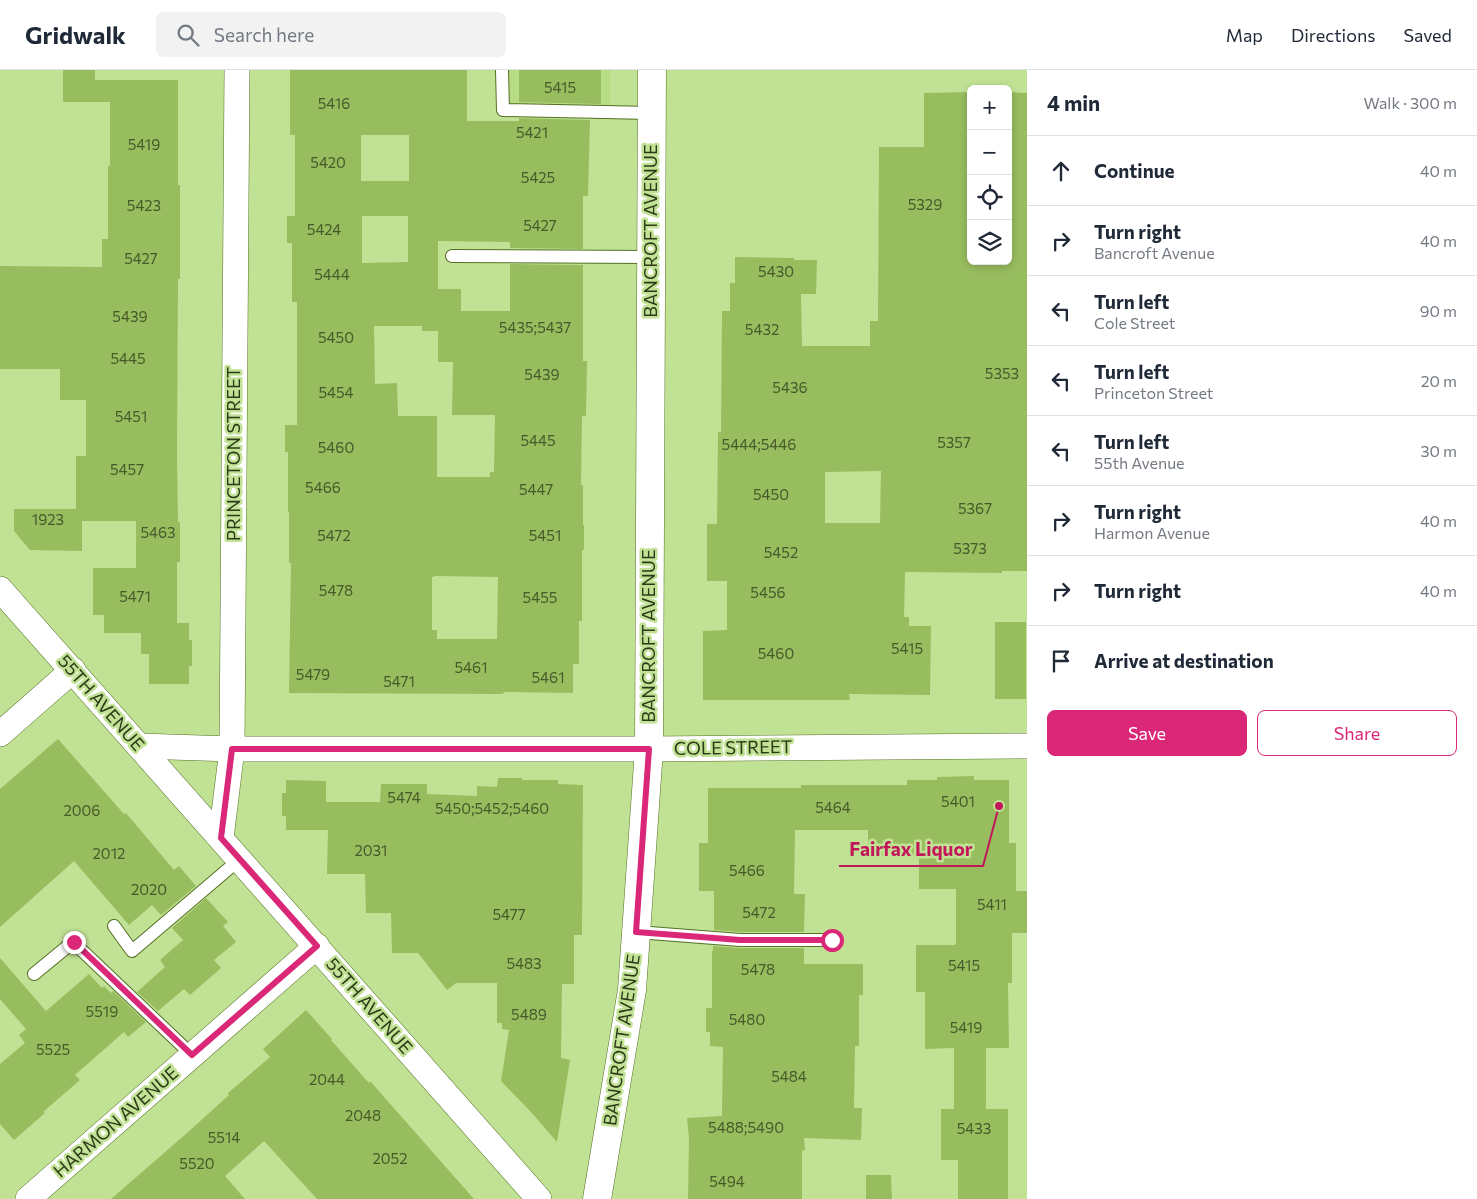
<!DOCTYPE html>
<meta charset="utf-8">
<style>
body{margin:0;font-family:Commissioner,sans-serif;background:#f2f2f3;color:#1f2937}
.controls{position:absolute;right:15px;top:15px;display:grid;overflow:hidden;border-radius:8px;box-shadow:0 2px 8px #0003}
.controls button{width:45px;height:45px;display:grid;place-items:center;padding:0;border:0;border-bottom:1px solid #e0e1e3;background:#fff;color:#1f2937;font:25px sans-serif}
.stop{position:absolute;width:15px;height:15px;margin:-11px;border:4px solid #db2777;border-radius:50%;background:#fff}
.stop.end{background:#db2777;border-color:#fff;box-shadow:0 1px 5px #0008}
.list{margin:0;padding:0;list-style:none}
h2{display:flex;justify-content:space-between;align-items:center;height:65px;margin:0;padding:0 20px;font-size:21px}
h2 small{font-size:16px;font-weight:400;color:#747a83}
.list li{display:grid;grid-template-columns:32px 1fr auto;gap:15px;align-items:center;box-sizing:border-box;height:70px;padding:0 20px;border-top:1px solid #e0e1e3}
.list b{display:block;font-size:19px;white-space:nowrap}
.list p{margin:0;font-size:16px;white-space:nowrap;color:#747a83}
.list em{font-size:16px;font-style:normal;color:#747a83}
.actions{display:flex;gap:10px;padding:15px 20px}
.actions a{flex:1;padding:11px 0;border:1px solid #db2777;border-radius:8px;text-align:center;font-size:18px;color:#db2777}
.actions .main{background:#db2777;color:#fff}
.icon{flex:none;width:28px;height:28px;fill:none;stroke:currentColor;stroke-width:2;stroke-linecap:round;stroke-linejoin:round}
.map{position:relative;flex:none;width:1027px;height:1129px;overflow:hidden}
header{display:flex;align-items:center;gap:30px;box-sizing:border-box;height:70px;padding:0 25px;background:#fff;border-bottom:1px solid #e0e1e3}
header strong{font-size:24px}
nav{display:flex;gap:28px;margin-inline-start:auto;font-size:18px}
.search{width:350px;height:45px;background:#f2f2f3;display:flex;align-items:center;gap:12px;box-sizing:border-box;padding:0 18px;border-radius:8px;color:#747a83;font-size:19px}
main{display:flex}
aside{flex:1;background:#fff}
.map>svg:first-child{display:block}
.built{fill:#b8db85}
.building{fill:#98bd5f;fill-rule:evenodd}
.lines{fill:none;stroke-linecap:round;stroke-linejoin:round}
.service-casing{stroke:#547024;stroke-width:14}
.minor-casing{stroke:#547024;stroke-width:26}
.tertiary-casing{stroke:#547024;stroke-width:29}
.service{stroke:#fff;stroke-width:12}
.minor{stroke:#fff;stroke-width:25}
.tertiary{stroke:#fff;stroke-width:28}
.route{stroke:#db2777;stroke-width:6}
.labels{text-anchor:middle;stroke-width:5;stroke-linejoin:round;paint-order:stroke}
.number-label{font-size:15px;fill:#475a2a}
.street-label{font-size:18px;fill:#2c3919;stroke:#c1e294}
.leader{fill:none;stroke:#c2185b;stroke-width:2}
.callout-dot{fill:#c2185b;stroke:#c1e294;stroke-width:2}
.callout-label{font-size:19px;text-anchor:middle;font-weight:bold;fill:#c2185b;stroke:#c1e294;stroke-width:5;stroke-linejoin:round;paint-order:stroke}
</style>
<header>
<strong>Gridwalk</strong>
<div class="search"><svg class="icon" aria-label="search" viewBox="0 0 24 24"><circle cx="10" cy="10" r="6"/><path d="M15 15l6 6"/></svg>Search here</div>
<nav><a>Map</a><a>Directions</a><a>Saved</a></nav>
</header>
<main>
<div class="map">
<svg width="1027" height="1129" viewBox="0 0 1027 1129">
<rect width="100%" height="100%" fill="#c1e294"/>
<polygon class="built" points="497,0 610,0 610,38 498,39"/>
<g class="building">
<polygon points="63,0 95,0 95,10 178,10 178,115 180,115 180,209 178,209 177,385 178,452 180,452 180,492 177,492 177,553 189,553 189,570 192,570 192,596 189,596 189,614 149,614 149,584 141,584 141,563 104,563 104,545 93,545 93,498 136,498 136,451 82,451 82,481 30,480 14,461 14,439 76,439 76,386 86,386 86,330 60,330 60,299 0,299 0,196 102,197 102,169 108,169 108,96 110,96 110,32 63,32"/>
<path d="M290,0H467V51H519V48L590,50L588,126H583V179L510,178V172L438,171V219H461V241H510V194L583,195V291H587L586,346H582L581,415H583V455H584V480H582V551H579V594H573V623L504,622L503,624L289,623L291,493H289V442H288V382H285V355H297V232H292V173H287V146H295V65H290ZM361,65H409V111H361ZM362,146H408V192L362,193ZM374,256H422V261H438V292H453L452,345H495L494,402H490V407H437V346H398L397,313L375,314ZM436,506L498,507L497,569H437V560H432V507Z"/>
<polygon points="519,0 601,0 601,34 519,32"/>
<path d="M971,22V191H1008V22L1027,23V501H1002V503L905,502L904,547H909V556H931L930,625L849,624L850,630H703V561L727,560V511H707V454H717L718,362H721L722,241H730V213H735V187L794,188V190H817L816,224H801L802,276H870V251H878L879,77H924V23ZM881,401L880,453H825V402Z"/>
<rect x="995" y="552" width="31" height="77"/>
<polygon points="58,669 124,744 126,743 174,800 179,796 196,816 161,845 152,835 129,855 74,791 0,857 0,719"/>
<polygon points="974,706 974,710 1009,710 1009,773 1016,773 1016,821 1027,821 1027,863 1012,863 1012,913 1008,913 1009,978 986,978 986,1039 1008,1039 1008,1129 958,1129 958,1090 941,1090 941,1039 954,1039 954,978 925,979 925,922 916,922 916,875 955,875 955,874 956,874 956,819 919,819 919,786 868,786 868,760 795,760 794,824 805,824 804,862 740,862 714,860 714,821 699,821 699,773 708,773 708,718 801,718 801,715 907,715 907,710 937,710 937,707"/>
<polygon points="498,708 522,708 522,710 558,710 558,714 583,715 582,865 574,865 574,914 562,914 561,988 570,990 557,1072 531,1042 501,1011 509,960 502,959 502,953 497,953 497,913 456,913 447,920 418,883 392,883 391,843 366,843 365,804 327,804 328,760 286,760 286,746 282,746 282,723 286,723 286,710 326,711 326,732 380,732 381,714 427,714 427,724 477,726 477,716 497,717"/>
<polygon points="206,828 228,852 223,856 236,872 214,890 221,898 190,925 184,919 158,941 137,922 165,897 160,890 183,870 172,858"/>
<polygon points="713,876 740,878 804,878 804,894 863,894 863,925 859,925 859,976 855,976 854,1038 862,1038 861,1070 804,1068 805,1080 802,1081 802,1129 688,1129 689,1069 687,1048 722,1046 723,977 710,976 710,962 706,962 706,938 712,938 712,881 713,881"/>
<polygon points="0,888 46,941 89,904 102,918 104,916 111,923 113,921 146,952 128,967 124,962 75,1005 80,1010 43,1042 45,1043 14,1070 0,1054 0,994 25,973 19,965 26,959 0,929"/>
<polygon points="306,940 332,969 331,970 369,1013 370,1011 474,1129 317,1129 264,1071 225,1106 245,1129 111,1129 187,1063 229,1025 228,1023 270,987 263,979"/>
<polygon points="866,1105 891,1105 892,1129 866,1129"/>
</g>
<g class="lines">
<defs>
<g id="service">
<polyline points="502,0 503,40 652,43"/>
<polyline points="452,186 651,187"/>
<polyline points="114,856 132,881 240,789"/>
<polyline points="637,862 740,870 832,870"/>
<polyline points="34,904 73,872 192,985"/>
</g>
<g id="minor">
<polyline points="0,519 539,1129"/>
<polyline points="0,664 73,600"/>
<polyline points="139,676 232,679 649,679 1027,676"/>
<polyline points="221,768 232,679 237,0"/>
<polyline points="28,1129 317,876"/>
</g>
<polyline id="tertiary" points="597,1129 632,920 649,679 652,0"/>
</defs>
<use href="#service" class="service-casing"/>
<use href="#minor" class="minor-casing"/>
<use href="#tertiary" class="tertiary-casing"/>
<use href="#service" class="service"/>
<use href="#minor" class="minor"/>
<use href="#tertiary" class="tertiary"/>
</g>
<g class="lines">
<polyline class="route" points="74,872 192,985 317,876 221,768 232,679 649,679 636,862 740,870 832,870"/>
</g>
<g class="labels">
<g class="number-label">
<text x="560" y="23">5415</text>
<text x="334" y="39">5416</text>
<text x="532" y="68">5421</text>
<text x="144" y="80">5419</text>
<text x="328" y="98">5420</text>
<text x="538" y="113">5425</text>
<text x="925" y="140">5329</text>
<text x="144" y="141">5423</text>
<text x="540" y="161">5427</text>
<text x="324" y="165">5424</text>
<text x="141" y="194">5427</text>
<text x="776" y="207">5430</text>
<text x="332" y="210">5444</text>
<text x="130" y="252">5439</text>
<text x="535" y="263">5435;5437</text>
<text x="762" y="265">5432</text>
<text x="336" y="273">5450</text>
<text x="128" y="294">5445</text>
<text x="1002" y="309">5353</text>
<text x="542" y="310">5439</text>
<text x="790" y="323">5436</text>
<text x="336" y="328">5454</text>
<text x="131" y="352">5451</text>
<text x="538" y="376">5445</text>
<text x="954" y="378">5357</text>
<text x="759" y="380">5444;5446</text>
<text x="336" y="383">5460</text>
<text x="127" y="405">5457</text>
<text x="323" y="423">5466</text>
<text x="536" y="425">5447</text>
<text x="771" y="430">5450</text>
<text x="975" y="444">5367</text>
<text x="48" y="455">1923</text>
<text x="158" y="468">5463</text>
<text x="334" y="471">5472</text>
<text x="545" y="471">5451</text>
<text x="970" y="484">5373</text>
<text x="781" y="488">5452</text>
<text x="336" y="526">5478</text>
<text x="768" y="528">5456</text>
<text x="135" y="532">5471</text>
<text x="540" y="533">5455</text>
<text x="907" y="584">5415</text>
<text x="776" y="589">5460</text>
<text x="471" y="603">5461</text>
<text x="313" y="610">5479</text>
<text x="548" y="613">5461</text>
<text x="399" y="617">5471</text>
<text x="404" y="733">5474</text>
<text x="958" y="737">5401</text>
<text x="833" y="743">5464</text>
<text x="492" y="744">5450;5452;5460</text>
<text x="82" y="746">2006</text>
<text x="371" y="786">2031</text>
<text x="109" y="789">2012</text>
<text x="747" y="806">5466</text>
<text x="149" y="825">2020</text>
<text x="992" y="840">5411</text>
<text x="759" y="848">5472</text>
<text x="509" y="850">5477</text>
<text x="524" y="899">5483</text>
<text x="964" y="901">5415</text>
<text x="758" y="905">5478</text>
<text x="102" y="947">5519</text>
<text x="529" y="950">5489</text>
<text x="747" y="955">5480</text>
<text x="966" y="963">5419</text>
<text x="53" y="985">5525</text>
<text x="789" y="1012">5484</text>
<text x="327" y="1015">2044</text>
<text x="363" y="1051">2048</text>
<text x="746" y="1063">5488;5490</text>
<text x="974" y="1064">5433</text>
<text x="224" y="1073">5514</text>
<text x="390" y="1094">2052</text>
<text x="197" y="1099">5520</text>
<text x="727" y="1117">5494</text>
</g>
<g class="street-label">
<text transform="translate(651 161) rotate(-90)" y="6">BANCROFT AVENUE</text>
<text transform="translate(234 384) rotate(-90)" y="6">PRINCETON STREET</text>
<text transform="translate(649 566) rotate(-90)" y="6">BANCROFT AVENUE</text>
<text transform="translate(101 633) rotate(49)" y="6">55TH AVENUE</text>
<text transform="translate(733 678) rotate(-1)" y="6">COLE STREET</text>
<text transform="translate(369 936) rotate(49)" y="6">55TH AVENUE</text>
<text transform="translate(622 970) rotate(-82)" y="6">BANCROFT AVENUE</text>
<text transform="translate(116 1052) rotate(-41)" y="6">HARMON AVENUE</text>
</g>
</g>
<path class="leader" d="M999 736L983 796H839"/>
<circle class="callout-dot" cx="999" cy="736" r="5"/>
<g class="callout-label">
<text x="911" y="786">Fairfax Liquor</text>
</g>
</svg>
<div class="controls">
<button>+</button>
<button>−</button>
<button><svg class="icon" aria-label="locate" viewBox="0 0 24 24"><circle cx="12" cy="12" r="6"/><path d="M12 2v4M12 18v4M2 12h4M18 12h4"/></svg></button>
<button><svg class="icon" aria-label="layers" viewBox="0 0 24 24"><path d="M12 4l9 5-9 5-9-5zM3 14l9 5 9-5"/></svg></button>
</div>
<div class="stop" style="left:832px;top:870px"></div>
<div class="stop end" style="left:74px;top:872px"></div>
</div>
<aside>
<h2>4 min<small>Walk · 300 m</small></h2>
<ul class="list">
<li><svg class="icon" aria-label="ahead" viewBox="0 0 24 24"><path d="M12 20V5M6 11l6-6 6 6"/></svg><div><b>Continue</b></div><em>40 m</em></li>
<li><svg class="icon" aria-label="right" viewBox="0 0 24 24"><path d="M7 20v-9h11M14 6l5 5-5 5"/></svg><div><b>Turn right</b><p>Bancroft Avenue</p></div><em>40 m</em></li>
<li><svg class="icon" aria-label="left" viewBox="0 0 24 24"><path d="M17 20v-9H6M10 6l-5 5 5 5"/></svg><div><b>Turn left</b><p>Cole Street</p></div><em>90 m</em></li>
<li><svg class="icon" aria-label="left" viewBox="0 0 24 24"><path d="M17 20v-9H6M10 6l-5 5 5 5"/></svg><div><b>Turn left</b><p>Princeton Street</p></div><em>20 m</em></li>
<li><svg class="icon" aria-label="left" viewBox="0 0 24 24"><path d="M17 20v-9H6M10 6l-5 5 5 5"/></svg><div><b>Turn left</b><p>55th Avenue</p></div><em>30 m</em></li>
<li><svg class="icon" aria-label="right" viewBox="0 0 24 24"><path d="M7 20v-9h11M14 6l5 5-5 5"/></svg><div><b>Turn right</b><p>Harmon Avenue</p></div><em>40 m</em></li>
<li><svg class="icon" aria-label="right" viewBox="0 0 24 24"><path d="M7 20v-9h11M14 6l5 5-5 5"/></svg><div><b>Turn right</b></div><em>40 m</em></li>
<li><svg class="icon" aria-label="arrive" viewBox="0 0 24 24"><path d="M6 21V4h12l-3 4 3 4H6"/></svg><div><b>Arrive at destination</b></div></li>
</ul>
<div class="actions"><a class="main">Save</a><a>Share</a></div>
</aside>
</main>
